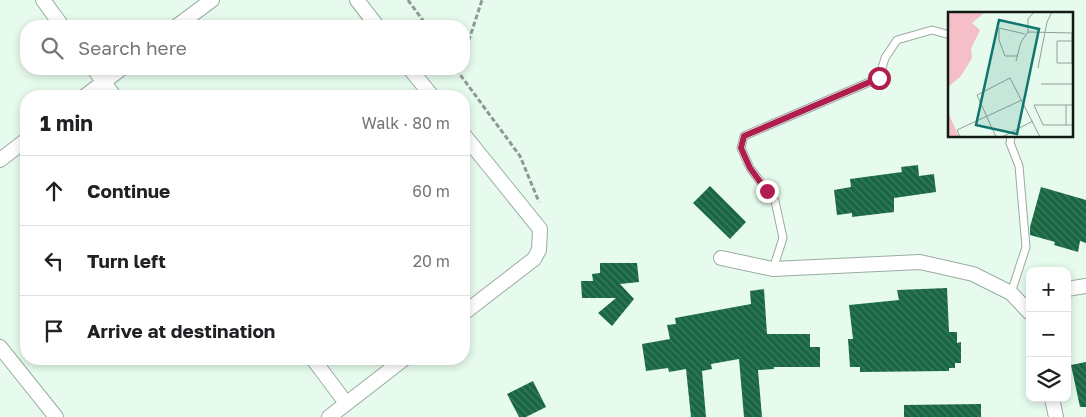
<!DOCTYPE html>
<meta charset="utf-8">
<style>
body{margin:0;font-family:"Golos Text",sans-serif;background:#f6f6f6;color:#202124}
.controls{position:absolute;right:15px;bottom:15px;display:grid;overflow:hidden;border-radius:10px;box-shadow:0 2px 8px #0003}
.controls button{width:45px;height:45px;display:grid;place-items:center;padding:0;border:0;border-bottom:1px solid #e0e0e0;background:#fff;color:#202124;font:25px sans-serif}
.stop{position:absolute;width:15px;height:15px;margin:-11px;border:4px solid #af1e4e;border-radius:50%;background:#fff}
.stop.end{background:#af1e4e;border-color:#fff;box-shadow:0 1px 5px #0008}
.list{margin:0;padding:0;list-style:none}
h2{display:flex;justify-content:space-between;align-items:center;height:65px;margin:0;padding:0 20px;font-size:21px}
h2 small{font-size:16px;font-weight:400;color:#757577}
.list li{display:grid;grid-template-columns:32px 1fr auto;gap:15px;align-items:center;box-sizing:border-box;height:70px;padding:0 20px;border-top:1px solid #e0e0e0}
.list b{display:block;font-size:19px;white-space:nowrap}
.list em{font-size:16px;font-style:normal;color:#757577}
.icon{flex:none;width:28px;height:28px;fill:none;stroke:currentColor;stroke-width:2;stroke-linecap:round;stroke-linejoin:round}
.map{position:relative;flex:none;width:1086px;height:417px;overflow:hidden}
.search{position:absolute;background:#fff;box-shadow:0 2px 8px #0003;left:20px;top:20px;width:450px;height:55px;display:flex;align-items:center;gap:12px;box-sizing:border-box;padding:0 18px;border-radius:20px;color:#757577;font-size:19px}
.panel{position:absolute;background:#fff;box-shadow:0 2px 8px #0003;left:20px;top:90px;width:450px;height:275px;border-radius:20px}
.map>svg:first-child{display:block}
.building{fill:url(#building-back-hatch)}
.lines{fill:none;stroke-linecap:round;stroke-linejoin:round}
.service-casing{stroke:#99ada0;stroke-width:9}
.minor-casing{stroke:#99ada0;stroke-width:16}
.path{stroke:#8c9c92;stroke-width:3;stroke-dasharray:5 2.5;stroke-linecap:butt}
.service{stroke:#fff;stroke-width:7}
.minor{stroke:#fff;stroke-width:14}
.route{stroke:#af1e4e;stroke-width:6}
.inset-road{fill:none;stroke:#92a197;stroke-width:1}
.view{fill:#0f766e;fill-opacity:0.15;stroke:#0f766e;stroke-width:2.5}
.inset-edge{fill:none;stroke:#141b17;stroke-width:2.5}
</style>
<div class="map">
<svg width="1086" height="417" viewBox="0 0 1086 417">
<defs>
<pattern id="building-back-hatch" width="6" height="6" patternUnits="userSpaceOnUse" patternTransform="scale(1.25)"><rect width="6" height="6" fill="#186742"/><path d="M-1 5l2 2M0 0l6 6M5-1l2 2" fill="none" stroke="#407c60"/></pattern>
</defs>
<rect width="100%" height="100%" fill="#e6fbed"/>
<g class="building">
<polygon points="918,165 919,176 934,174 936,192 894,198 894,212 852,217 852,213 837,215 834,190 851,187 850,179 902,172 901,167"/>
<polygon points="710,186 746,222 730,239 693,203"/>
<polygon points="1041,187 1086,200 1086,243 1080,241 1078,252 1054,245 1055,242 1030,235 1030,227"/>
<polygon points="600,263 637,263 639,282 620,284 634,299 612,326 598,313 616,298 582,298 581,281 593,281 592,274 600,273"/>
<polygon points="947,288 949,332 957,332 957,343 961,342 961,363 955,363 955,368 949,368 949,371 860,372 860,367 850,367 848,339 853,339 849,305 899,300 897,290"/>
<polygon points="764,289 767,334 810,334 810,347 820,347 820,367 774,367 774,369 758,370 762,417 744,417 739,359 711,364 712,369 702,371 706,417 691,417 686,369 669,372 668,368 646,371 642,344 670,339 667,325 676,324 675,318 751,304 750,291"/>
<polygon points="1086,362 1086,407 1080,407 1071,365"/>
<polygon points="533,381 546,407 526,417 519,417 507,394"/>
<polygon points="981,404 981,417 904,417 904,405"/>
</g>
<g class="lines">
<defs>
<g id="service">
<polyline points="1011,136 1010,143 1019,166 1026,247 1011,293"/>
<polyline points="773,269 783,238 775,201 750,168 741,148 744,136 879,78 885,58 897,40 932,30 950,35"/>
</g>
<g id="minor">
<polyline points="43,0 62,26"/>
<polyline points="357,0 377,26"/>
<polyline points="177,26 212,0"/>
<polyline points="94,69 114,96"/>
<polyline points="410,69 432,96"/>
<polyline points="85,96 121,69"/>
<polyline points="464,135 540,229 539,250 534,259 464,313"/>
<polyline points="0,160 26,140"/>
<polyline points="721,258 773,269 920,262 973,274 1011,293 1030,313"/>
<polyline points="1067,289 1086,286"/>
<polyline points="0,347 56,417"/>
<polyline points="313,359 346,403"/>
<polyline points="1052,398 1056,417"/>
<polyline points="329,417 404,359"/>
</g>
</defs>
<use href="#service" class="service-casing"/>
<use href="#minor" class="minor-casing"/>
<g class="path">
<polyline points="408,0 427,26"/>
<polyline points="464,55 482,0"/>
<polyline points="456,69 520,156 539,202"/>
</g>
<use href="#service" class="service"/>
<use href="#minor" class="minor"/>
</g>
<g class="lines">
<polyline class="route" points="767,191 750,168 741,148 744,136 879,78"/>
</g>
<g transform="translate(948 12)">
<rect width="125" height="125" fill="#e6fbed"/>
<path d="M0,0H37L24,11L32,18L23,37L24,46L13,64L0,75ZM0,100L11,125H0Z" fill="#f5bfc7"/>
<path class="inset-road" d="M80,20V7L86,0M124,21V51H109V29H125M70,44H57L51,28V16L77,22M68,49L73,30L80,20L125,21M90,56L99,10L104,0M93,72H125M118,93V113M125,93H86L95,113H125M12,125L9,118L74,88M48,125L29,83L62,66L92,125M54,125L85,109"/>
<path class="view" d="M51,8L91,17L69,122L28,113Z"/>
<rect width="125" height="125" class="inset-edge"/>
</g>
</svg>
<div class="controls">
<button>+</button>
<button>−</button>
<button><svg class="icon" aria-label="layers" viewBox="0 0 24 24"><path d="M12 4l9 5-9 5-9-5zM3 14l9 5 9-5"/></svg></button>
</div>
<div class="stop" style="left:879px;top:78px"></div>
<div class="stop end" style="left:767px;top:191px"></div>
<div class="search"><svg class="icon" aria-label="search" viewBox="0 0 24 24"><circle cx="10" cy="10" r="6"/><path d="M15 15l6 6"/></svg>Search here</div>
<section class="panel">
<h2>1 min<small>Walk · 80 m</small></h2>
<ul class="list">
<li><svg class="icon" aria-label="ahead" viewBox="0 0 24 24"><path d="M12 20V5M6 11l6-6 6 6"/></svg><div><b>Continue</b></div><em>60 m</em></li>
<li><svg class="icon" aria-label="left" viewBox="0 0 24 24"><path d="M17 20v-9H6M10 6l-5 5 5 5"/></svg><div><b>Turn left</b></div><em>20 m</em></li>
<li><svg class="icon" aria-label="arrive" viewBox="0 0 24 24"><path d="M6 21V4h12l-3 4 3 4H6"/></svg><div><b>Arrive at destination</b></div></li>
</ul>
</section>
</div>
